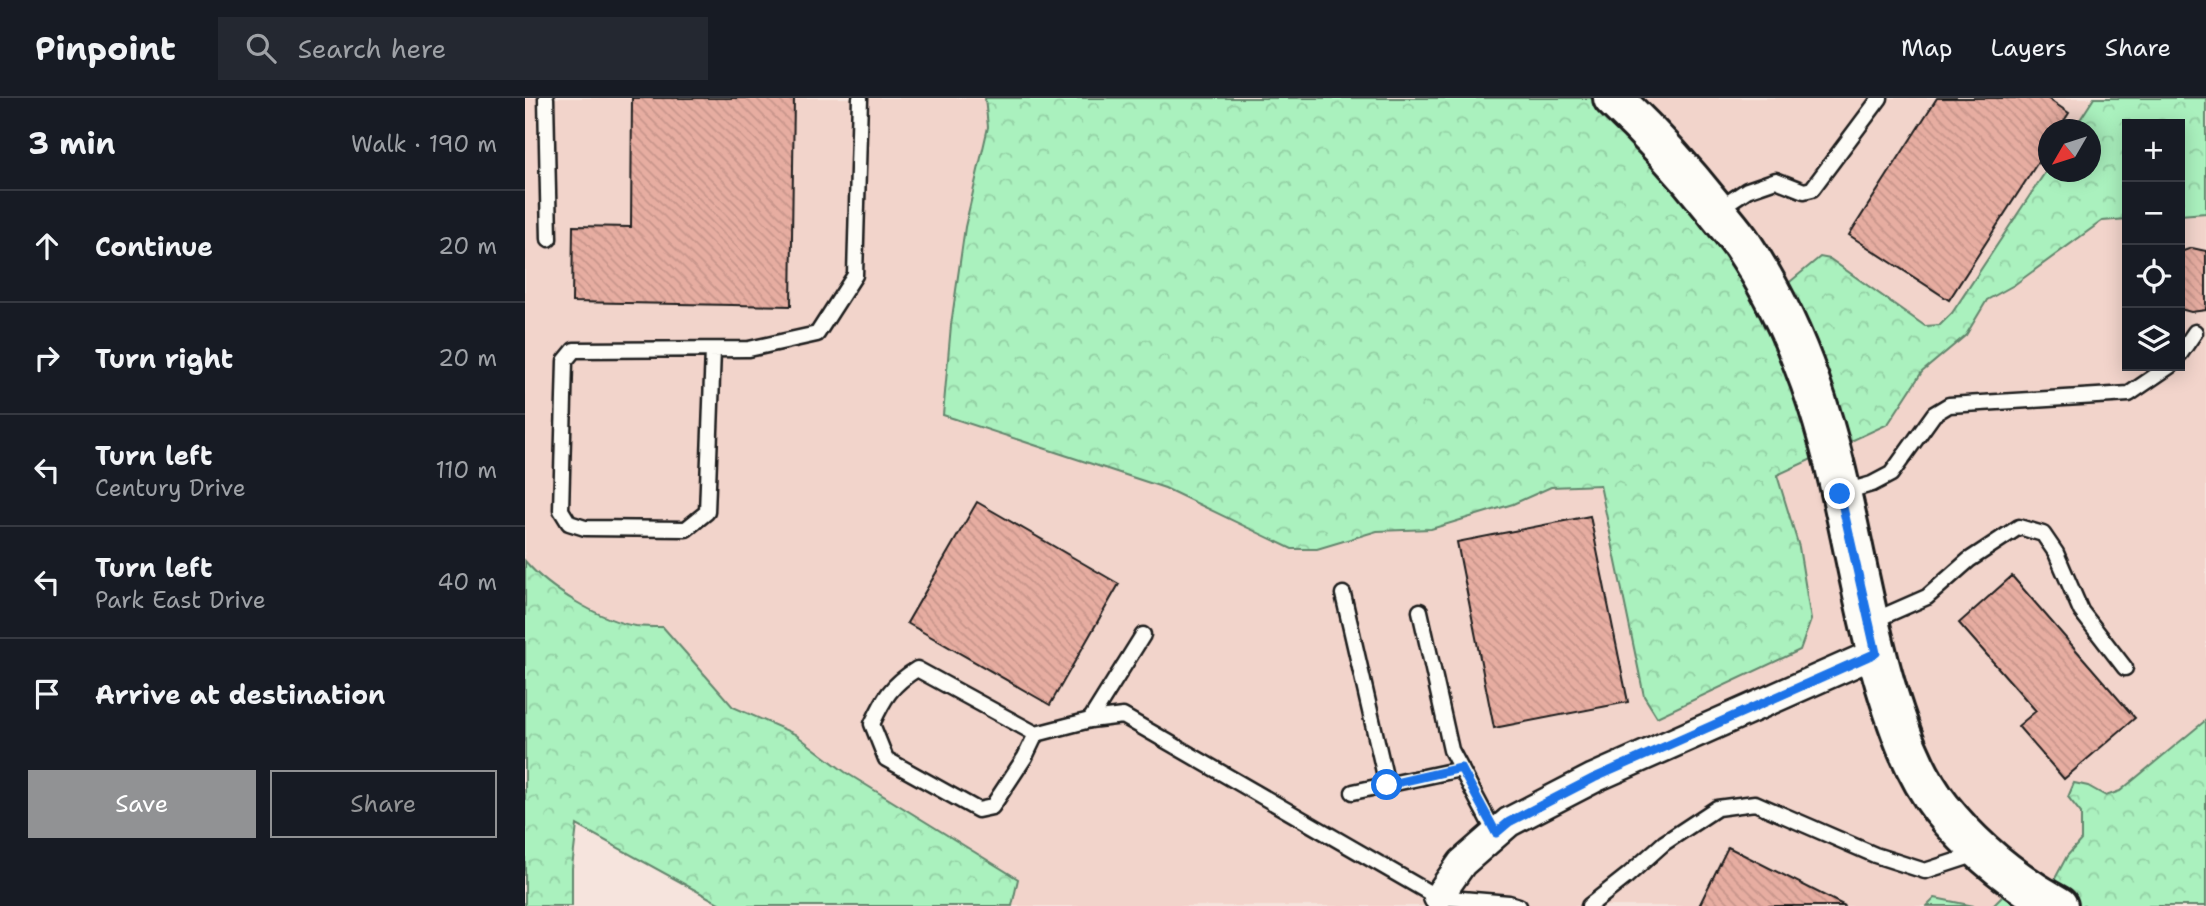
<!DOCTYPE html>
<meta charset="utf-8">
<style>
body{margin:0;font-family:"Shantell Sans",sans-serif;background:#242831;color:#f1f3f6}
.controls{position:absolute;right:21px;top:21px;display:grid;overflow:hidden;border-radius:0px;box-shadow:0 4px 18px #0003}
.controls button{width:63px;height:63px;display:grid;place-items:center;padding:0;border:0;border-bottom:2px solid #363941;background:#171b24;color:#f1f3f6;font:35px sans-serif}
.compass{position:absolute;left:1513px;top:21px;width:63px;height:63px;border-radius:50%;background:#171b24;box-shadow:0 4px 18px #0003;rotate:231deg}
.stop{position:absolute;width:21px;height:21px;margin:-16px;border:5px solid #1a73e8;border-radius:50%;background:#fff}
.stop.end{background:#1a73e8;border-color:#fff;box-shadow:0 2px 7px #0008}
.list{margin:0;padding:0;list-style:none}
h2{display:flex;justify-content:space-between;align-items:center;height:91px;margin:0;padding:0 28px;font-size:30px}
h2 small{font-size:23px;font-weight:400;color:#9ea1a6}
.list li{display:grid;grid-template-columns:46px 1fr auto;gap:21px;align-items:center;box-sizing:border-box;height:112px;padding:0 28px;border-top:2px solid #363941}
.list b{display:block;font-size:26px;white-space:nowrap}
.list p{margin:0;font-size:23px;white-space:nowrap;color:#9ea1a6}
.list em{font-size:23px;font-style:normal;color:#9ea1a6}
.actions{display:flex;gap:14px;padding:21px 28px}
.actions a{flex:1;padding:16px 0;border:2px solid #919294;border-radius:0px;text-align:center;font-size:24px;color:#919294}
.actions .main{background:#919294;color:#fff}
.icon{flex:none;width:38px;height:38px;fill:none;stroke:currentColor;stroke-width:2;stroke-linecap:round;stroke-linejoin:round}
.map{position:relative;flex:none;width:1681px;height:808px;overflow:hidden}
header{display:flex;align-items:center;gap:42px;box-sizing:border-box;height:98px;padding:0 35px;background:#171b24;border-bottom:2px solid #363941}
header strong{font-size:33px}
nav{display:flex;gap:38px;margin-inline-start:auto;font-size:24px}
.search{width:490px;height:63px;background:#242831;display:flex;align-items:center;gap:18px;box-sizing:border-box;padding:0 24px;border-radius:0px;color:#9ea1a6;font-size:26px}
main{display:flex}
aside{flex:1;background:#171b24}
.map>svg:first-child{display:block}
.built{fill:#f2d4cb}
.forest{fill:url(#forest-crowns);stroke:#63866d;stroke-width:2}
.building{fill:url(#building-back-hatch);stroke:#1c1c1c;stroke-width:2}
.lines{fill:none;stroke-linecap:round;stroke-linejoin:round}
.lane-casing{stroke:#1c1c1c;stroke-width:19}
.street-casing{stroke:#1c1c1c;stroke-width:33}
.secondary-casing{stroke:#1c1c1c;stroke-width:44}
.lane{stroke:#fdfcf7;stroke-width:14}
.street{stroke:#fdfcf7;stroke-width:28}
.secondary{stroke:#fdfcf7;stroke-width:38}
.route{stroke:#1a73e8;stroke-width:9}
</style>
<header>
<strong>Pinpoint</strong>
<div class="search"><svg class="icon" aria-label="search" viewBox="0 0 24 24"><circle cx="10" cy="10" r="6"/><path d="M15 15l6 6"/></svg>Search here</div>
<nav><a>Map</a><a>Layers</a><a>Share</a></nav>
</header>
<main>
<aside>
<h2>3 min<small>Walk · 190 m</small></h2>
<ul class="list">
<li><svg class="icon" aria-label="ahead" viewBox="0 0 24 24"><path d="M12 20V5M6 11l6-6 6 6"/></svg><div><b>Continue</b></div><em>20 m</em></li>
<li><svg class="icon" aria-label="right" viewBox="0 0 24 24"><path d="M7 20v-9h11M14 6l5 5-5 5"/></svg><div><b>Turn right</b></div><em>20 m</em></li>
<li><svg class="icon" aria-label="left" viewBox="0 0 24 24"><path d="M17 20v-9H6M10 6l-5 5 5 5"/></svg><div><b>Turn left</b><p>Century Drive</p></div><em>110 m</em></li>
<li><svg class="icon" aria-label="left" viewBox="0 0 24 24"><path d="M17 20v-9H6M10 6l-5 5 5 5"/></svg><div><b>Turn left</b><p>Park East Drive</p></div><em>40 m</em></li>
<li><svg class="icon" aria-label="arrive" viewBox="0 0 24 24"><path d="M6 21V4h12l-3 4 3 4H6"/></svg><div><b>Arrive at destination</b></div></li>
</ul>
<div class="actions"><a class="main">Save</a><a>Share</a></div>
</aside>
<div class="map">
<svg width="1681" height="808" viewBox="0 0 1681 808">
<defs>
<pattern id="forest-crowns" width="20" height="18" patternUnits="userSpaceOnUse" patternTransform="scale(1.75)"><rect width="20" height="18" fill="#aaf1be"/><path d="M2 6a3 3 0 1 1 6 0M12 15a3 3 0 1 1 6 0" fill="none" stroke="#92cea3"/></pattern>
<pattern id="building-back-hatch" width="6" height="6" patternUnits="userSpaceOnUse" patternTransform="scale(1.75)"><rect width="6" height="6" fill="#e7ada1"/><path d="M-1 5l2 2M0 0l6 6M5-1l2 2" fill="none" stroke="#c6948a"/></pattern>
</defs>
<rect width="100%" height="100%" fill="#f6e4dd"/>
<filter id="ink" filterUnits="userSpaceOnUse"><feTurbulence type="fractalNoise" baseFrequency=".0143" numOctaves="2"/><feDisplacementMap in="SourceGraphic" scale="14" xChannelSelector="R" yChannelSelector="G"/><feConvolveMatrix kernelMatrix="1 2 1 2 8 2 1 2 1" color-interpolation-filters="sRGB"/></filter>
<g filter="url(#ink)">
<g class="built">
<polygon points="0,0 460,0 463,29 440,129 426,227 418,317 640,390 767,451 792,451 852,433 906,431 988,406 1026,389 1075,387 1119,598 1132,619 1275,552 1286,521 1274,449 1252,377 1363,326 1397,274 1441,237 1462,202 1489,187 1577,123 1602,121 1602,268 1655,268 1655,117 1681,115 1681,622 1595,693 1581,698 1556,742 1542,758 1525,790 1490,787 1468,808 1449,808 1410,800 1402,808 487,808 492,781 320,674 270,636 208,609 139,529 110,528 68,514 10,475 0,463"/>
<polygon points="1081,0 1569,0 1549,31 1524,32 1523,70 1427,215 1415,228 1400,228 1305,162 1295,159 1260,188"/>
</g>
<g class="forest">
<polygon points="460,0 1081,0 1260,188 1295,159 1305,161 1400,228 1415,227 1427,215 1523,70 1524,74 1566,74 1566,32 1549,31 1569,0 1681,0 1681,115 1655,117 1655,26 1602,26 1602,121 1577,123 1489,187 1462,202 1441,237 1397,274 1363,326 1252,377 1274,449 1286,522 1275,552 1132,619 1119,598 1075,387 1026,389 988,406 906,431 852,433 792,451 767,451 640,390 418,317 426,227 440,129 463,29"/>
<path d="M0,463C23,490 76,523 111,528C120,529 129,529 138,529L208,609L270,636L320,674L493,781L487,808H199L52,727L47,770V808H0Z"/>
<polygon points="1681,622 1681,808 1468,808 1490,786 1525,790 1542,758 1556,742 1556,715 1543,699 1549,685 1563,688 1581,698 1595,693"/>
<polygon points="1410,800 1449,808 1402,808"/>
</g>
<g class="building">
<polygon points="107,0 269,0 266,208 47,204 48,128 106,129"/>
<polygon points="1412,0 1522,0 1544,15 1533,32 1524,32 1524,47 1424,202 1324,137"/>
<polygon points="1667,150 1681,153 1681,212 1666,214 1655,211 1655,154"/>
<polygon points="452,404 594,486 525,607 382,525"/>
<polygon points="1065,418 1103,604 969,630 932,444"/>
<polygon points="1487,478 1610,620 1539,681 1493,628 1511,613 1434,525"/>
<polygon points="1203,749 1320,808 1174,808"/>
</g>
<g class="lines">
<defs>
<g id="lane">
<polyline points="21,0 24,141"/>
<polyline points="1192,112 1222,92 1251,82 1279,93 1287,91 1355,0"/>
<polyline points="188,252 182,414 161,431 60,430 44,425 36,412 40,263 49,252 224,251 292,236 330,177 335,0"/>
<polyline points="1655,256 1670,234"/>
<polyline points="1316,395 1347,386 1366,376 1409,316 1424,307 1604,296 1645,268"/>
<polyline points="818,496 862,687"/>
<polyline points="895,513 926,652 970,735"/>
<polyline points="1345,524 1402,499 1444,462 1494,429 1518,436 1531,455 1556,513 1600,570"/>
<polyline points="565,622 618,537"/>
<path d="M511,636L392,571C366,587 359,600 347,626L361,661L453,712L467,709L500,659L511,636L565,622L598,618L917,802"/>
<polyline points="828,694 936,671"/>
<polyline points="913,799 984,805 994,808"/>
<polyline points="1064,808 1102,778 1139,745 1192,710 1230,705 1350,757 1400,773 1452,756"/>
</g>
<polyline id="street" points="913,799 937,765 984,724 1069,680 1351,555"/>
<path id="secondary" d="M1088,0C1124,34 1157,70 1188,109C1197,121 1208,133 1217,146C1245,188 1268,236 1285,284C1320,381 1331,486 1360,586C1373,629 1388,674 1416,710C1448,750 1488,783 1533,808"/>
</defs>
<use href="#lane" class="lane-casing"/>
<use href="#street" class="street-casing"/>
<use href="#secondary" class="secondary-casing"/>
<use href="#lane" class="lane"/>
<use href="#street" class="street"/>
<use href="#secondary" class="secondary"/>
</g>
</g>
<g class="lines" filter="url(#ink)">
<polyline class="route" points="862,687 936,670 971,735 984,724 1069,680 1351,555 1315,396"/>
</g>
</svg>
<div class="controls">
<button>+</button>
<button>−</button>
<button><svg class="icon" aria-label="locate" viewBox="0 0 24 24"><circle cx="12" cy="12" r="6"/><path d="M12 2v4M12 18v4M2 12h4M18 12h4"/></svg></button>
<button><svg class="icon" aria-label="layers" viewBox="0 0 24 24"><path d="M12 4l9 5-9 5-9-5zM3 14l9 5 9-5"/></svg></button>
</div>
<svg class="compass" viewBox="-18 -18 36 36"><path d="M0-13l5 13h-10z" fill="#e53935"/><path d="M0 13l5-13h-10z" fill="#9ea1a6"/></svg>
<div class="stop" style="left:862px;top:687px"></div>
<div class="stop end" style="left:1315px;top:396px"></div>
</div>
</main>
